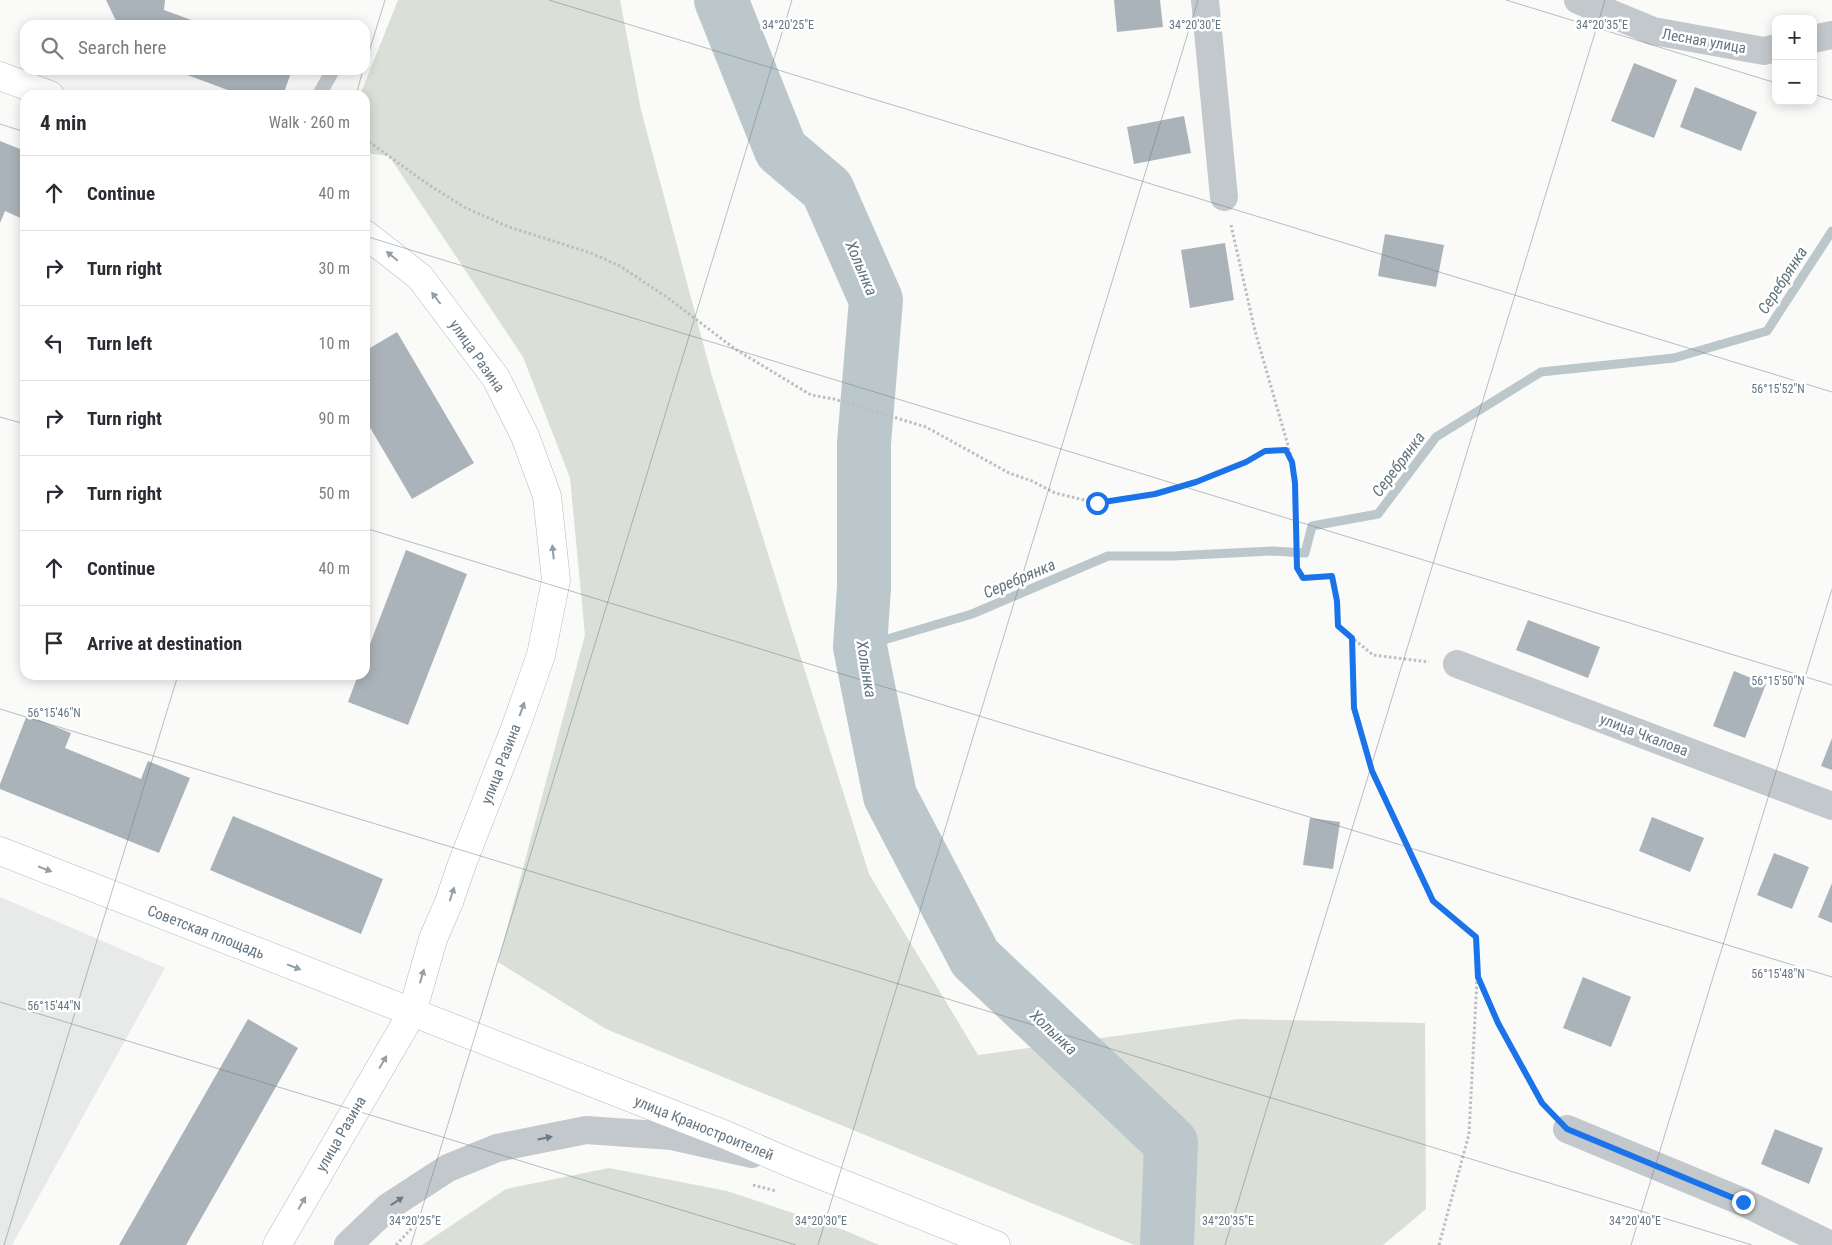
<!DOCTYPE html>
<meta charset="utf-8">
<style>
body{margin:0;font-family:"Roboto Condensed",sans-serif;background:#f7f7f7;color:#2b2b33}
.controls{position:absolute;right:15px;top:15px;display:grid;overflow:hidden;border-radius:10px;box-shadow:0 2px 12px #0003}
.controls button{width:45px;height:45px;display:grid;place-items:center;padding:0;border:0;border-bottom:1px solid #e1e1e2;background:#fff;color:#2b2b33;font:25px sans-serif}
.stop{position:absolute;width:15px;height:15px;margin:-11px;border:4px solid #1a73e8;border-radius:50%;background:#fff}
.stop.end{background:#1a73e8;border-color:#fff;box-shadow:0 1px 5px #0008}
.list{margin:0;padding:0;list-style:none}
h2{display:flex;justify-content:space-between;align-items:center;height:65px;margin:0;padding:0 20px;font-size:21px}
h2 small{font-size:16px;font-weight:400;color:#7c7c81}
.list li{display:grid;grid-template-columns:32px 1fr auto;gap:15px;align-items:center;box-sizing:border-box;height:75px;padding:0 20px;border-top:1px solid #e1e1e2}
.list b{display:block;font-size:19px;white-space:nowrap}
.list em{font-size:16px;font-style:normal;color:#7c7c81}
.icon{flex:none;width:28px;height:28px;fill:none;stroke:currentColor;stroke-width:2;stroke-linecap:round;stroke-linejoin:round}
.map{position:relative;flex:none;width:1832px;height:1245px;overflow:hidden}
.search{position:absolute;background:#fff;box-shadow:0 2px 12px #0003;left:20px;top:20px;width:350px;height:55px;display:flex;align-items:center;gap:12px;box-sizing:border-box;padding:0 18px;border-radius:15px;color:#7c7c81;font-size:19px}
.panel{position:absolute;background:#fff;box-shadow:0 2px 12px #0003;left:20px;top:90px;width:350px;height:590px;border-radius:15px}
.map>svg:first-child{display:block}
.built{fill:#e8e9e9}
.green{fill:#dadfd7}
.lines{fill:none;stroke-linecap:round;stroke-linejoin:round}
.stream{stroke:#bbc7cb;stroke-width:9}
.river{stroke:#bbc7cb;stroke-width:54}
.building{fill:#aab3b9}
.secondary-casing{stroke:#b3babf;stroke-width:29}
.path{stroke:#bbbfc2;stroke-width:3;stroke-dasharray:2.5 2.5;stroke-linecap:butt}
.lane{stroke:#c3c8cc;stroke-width:14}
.street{stroke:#c3c8cc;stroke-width:28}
.secondary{stroke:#fff;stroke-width:28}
.oneway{fill:#939fa8}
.oneway2{fill:#6a7a87}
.route{stroke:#1a73e8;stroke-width:6}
.ticks{fill:none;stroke:#657683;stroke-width:1;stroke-opacity:0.45}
.labels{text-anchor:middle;stroke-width:5;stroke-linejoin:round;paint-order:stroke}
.street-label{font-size:15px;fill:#657683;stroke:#fff}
.water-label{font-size:16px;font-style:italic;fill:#60757c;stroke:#fff}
.ticks-label{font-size:12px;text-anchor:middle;fill:#657683;stroke:#fff;stroke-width:5;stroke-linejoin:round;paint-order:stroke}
</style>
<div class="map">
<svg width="1832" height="1245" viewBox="0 0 1832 1245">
<rect width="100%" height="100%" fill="#fafaf8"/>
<polygon class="built" points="0,897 165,968 12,1245 0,1245"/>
<g class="green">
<polygon points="398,0 620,0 641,110 711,373 869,874 978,1055 1239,1019 1425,1023 1426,1209 1383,1245 1134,1245 606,1029 498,962 585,635 570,478 523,357 389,156 365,153 365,95 360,95"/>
<polygon points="609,1168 727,1191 844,1230 879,1245 422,1245 506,1189"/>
</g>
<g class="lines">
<polyline class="stream" points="860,647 972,614 1108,556 1173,556 1273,551 1305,553 1312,526 1378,514 1436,437 1541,372 1674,358 1767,331 1832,231"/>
<polyline class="river" points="721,0 781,150 827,189 876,300 864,443 864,587 860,647 890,796 975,958 1171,1143 1167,1245"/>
</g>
<g class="building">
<polygon points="106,0 165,0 164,10 205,25 118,25"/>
<polygon points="1114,0 1160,0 1163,27 1117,32"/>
<polygon points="1634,63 1677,80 1654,138 1611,121"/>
<polygon points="174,70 292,70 283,95 241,95"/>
<polygon points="1695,87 1757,112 1741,151 1680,127"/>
<polygon points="1184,116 1191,153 1134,164 1127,127"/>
<polygon points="0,141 25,151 25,220 5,211 0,223"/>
<polygon points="1385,234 1444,245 1436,287 1378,276"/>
<polygon points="1225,243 1234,300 1190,308 1181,250"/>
<polygon points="397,332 474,463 412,499 365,419 365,351"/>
<polygon points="406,550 467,574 408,725 348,702 358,675 365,675 365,657"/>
<polygon points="1528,620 1600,647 1588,678 1516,650"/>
<polygon points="1734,671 1766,684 1745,738 1713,726"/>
<polygon points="27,715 71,733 65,748 141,779 148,761 190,778 159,853 0,789 0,784"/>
<polygon points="1832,738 1832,770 1821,766"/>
<polygon points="233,816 383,879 361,934 210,870"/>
<polygon points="1652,817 1704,838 1690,872 1639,851"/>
<polygon points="1310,818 1340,822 1333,869 1303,865"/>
<polygon points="1774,853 1809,867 1792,909 1757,895"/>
<polygon points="1832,883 1832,923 1818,917"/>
<polygon points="1583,977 1631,997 1611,1047 1563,1028"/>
<polygon points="248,1019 298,1048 186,1245 119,1245"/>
<polygon points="1775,1129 1823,1148 1809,1184 1761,1164"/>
</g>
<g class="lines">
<defs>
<g id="secondary">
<polyline points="0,76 50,95"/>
<polyline points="0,851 726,1135 788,1162 996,1245"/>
<polyline points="277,1245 412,1013 433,939 449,902 462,864 516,726 541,655 556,580 547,496 525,436 496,378 420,277 365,234"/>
</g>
</defs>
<use href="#secondary" class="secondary-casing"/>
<g class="path">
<polyline points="365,139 429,185 464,207 509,227 591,253 620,266 668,298 735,349 811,395 834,399 926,427 1009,473 1032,481 1055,493 1097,503 1155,494 1195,482 1246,462 1265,451 1285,451 1292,462 1295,483 1297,568 1303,578 1332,576 1337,601 1338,626 1373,655 1429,662"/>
<polyline points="1231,225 1255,331 1291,456"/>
<polyline points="1352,639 1355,707 1371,771 1433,901 1476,937 1477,977 1518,1062 1542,1103 1548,1108"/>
<polyline points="753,1185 776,1191"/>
<polyline points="396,1245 412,1228"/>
<polyline points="1439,1245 1469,1134 1477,978"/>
</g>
<polyline class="lane" points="319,95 333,70"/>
<g class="street">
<polyline points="1205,0 1224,197"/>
<polyline points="1578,0 1653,31 1764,51 1776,48"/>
<polyline points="1813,39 1832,35"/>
<polyline points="1457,664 1832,806"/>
<polyline points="1567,1129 1743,1202 1831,1245"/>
<polyline points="348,1245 388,1207 448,1168 497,1148 586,1130 672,1136 752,1154"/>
</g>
<use href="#secondary" class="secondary"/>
</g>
<defs><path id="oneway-solid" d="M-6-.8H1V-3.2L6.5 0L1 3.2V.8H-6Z" transform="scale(1.25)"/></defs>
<g class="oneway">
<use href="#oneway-solid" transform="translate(392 256) rotate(-141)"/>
<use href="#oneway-solid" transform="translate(436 298) rotate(-127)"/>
<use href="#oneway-solid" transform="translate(553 552) rotate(-96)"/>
<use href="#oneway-solid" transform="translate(522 709) rotate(-70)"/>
<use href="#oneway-solid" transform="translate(45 869) rotate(21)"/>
<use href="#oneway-solid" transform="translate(452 894) rotate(-72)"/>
<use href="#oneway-solid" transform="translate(294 967) rotate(21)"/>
<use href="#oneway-solid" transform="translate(422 976) rotate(-74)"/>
<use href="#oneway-solid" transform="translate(383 1062) rotate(-60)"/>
<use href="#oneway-solid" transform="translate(302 1203) rotate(-60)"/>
</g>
<g class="oneway2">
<use href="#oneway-solid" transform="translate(545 1138) rotate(-11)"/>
<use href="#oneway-solid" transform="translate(397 1201) rotate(-34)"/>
</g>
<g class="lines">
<polyline class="route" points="1097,503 1155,494 1196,482 1246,462 1265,451 1286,450 1292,462 1295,483 1297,568 1303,578 1332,576 1337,601 1338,626 1352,638 1354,708 1372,771 1433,901 1476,937 1478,977 1498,1023 1542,1103 1567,1129 1743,1202"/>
</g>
<path class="ticks" d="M549,0L1832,392M1506,0L1776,83M365,65L385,0M1813,94L1832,100M356,95L363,70M0,124L25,132M365,236L1832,685M0,417L25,424M365,528L1832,977M0,709L1752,1245M0,1002L796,1245M4,1245L178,675M411,1245L792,0M818,1245L1198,0M1225,1245L1605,0M1631,1245L1832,589"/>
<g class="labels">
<g class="street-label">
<text transform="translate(1704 41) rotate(10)" y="5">Лесная улица</text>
<text transform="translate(477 356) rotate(55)" y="5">улица Разина</text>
<text transform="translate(1644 735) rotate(21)" y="5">улица Чкалова</text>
<text transform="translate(501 764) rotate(-69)" y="5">улица Разина</text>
<text transform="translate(206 932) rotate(21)" y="5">Советская площадь</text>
<text transform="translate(704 1128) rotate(22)" y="5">улица Краностроителей</text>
<text transform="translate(341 1134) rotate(-60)" y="5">улица Разина</text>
</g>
<g class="water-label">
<text transform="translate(862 268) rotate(67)" y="6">Холынка</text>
<text transform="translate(1782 280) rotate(-57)" y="6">Серебрянка</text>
<text transform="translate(1398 464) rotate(-53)" y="6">Серебрянка</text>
<text transform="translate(1019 578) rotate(-23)" y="6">Серебрянка</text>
<text transform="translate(867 669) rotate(81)" y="6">Холынка</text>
<text transform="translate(1054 1032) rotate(43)" y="6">Холынка</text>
</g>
</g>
<g class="ticks-label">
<text x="788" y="29">34°20'25"E</text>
<text x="1195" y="29">34°20'30"E</text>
<text x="1602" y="29">34°20'35"E</text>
<text x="1778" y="393">56°15'52"N</text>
<text x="1778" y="685">56°15'50"N</text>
<text x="54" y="717">56°15'46"N</text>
<text x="1778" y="978">56°15'48"N</text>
<text x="54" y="1010">56°15'44"N</text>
<text x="415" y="1225">34°20'25"E</text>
<text x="821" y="1225">34°20'30"E</text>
<text x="1228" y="1225">34°20'35"E</text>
<text x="1635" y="1225">34°20'40"E</text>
</g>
</svg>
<div class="controls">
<button>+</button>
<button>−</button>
</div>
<div class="stop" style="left:1097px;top:503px"></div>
<div class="stop end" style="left:1743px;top:1202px"></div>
<div class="search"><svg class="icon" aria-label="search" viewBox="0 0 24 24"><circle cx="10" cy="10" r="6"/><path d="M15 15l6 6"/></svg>Search here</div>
<section class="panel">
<h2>4 min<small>Walk · 260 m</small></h2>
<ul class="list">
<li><svg class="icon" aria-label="ahead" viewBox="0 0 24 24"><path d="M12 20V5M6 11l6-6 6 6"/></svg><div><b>Continue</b></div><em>40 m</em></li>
<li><svg class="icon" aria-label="right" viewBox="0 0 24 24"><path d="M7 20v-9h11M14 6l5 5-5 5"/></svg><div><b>Turn right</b></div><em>30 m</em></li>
<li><svg class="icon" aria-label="left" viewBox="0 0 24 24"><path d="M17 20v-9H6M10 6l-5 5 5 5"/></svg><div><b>Turn left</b></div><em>10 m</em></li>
<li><svg class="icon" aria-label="right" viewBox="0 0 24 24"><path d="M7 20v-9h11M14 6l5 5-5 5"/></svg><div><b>Turn right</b></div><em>90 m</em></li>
<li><svg class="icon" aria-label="right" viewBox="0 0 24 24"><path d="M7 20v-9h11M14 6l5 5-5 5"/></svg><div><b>Turn right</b></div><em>50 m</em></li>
<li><svg class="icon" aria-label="ahead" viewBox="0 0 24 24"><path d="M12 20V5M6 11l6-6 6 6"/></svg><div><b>Continue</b></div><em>40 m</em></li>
<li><svg class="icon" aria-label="arrive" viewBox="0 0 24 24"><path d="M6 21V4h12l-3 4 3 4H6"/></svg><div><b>Arrive at destination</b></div></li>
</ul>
</section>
</div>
